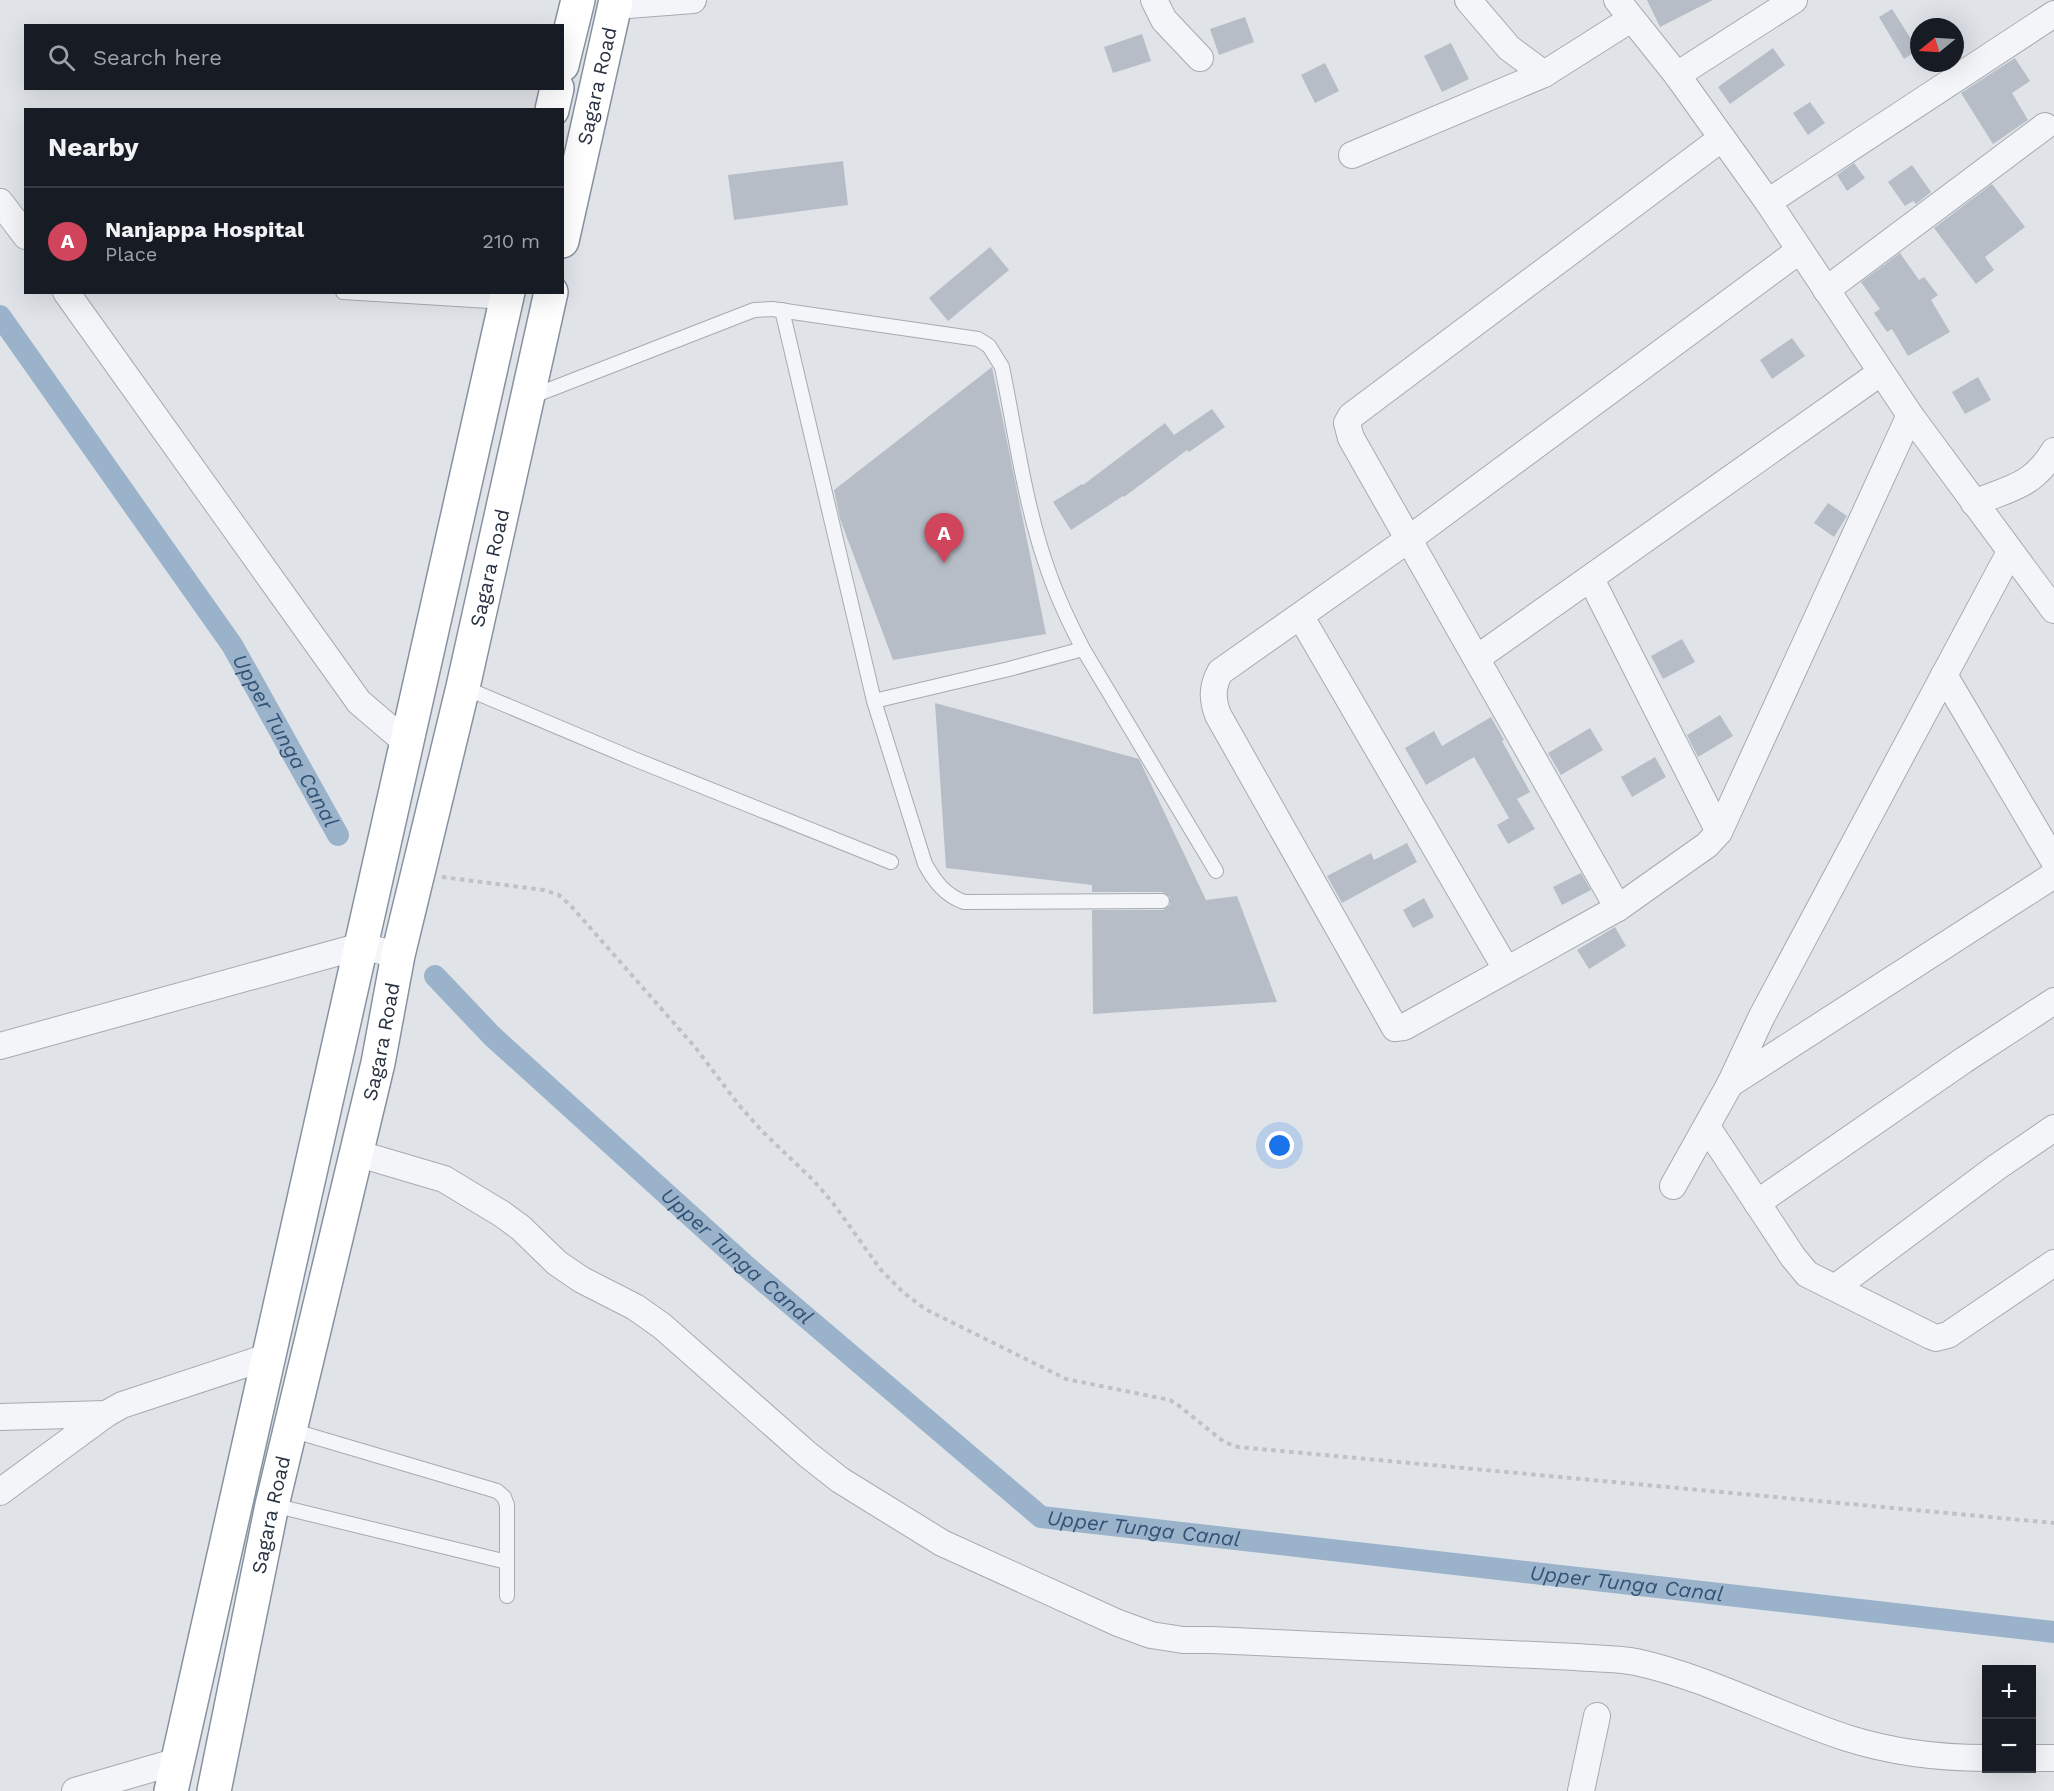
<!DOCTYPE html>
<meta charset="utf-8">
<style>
body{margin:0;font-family:"Work Sans",sans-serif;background:#20242c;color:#f1f3f6}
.controls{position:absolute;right:18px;bottom:18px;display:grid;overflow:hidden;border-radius:0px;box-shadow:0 6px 24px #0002}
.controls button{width:54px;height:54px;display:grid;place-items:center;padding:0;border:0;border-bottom:2px solid #363941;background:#171b24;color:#f1f3f6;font:30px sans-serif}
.compass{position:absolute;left:1910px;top:18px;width:54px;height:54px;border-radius:50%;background:#171b24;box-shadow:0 6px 24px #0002;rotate:252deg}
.you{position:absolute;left:1280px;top:1146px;width:21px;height:21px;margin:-15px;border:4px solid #fff;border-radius:50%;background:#1a73e8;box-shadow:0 0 0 9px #1a73e833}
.badge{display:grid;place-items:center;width:39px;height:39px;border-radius:50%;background:#d0445c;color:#fff;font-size:20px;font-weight:700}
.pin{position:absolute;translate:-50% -50px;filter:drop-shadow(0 2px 3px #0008)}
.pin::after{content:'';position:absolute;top:32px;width:21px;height:18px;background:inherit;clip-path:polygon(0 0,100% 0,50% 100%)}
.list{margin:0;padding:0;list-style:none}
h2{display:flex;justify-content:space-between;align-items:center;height:78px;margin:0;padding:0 24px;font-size:26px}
h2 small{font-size:20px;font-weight:400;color:#9ea1a6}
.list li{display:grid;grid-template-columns:39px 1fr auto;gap:18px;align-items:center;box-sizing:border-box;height:108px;padding:0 24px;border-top:2px solid #363941}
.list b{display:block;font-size:22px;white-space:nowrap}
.list p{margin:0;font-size:20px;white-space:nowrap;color:#9ea1a6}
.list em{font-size:20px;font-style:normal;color:#9ea1a6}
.icon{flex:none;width:33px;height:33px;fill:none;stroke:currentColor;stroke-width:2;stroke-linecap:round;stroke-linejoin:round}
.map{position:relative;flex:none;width:2054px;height:1791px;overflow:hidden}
.search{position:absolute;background:#171b24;box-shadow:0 6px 24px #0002;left:24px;top:24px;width:540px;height:66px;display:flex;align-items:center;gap:15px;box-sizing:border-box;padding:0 21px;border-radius:0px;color:#9ea1a6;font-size:22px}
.panel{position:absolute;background:#171b24;box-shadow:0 6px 24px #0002;left:24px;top:108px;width:540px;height:186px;border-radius:0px}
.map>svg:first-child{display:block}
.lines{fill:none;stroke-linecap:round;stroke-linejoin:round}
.canal{stroke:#9bb3ca;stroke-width:22}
.building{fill:#b7bdc6}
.service-casing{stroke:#a5abb3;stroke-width:16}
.minor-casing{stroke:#a5abb3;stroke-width:28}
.trunk-casing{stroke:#8792a0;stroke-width:36}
.path{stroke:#bec2c8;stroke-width:4;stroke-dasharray:4.5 4.5;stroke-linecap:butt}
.service{stroke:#f3f5f8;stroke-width:14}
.minor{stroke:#f3f5f8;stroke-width:26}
.trunk{stroke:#fff;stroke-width:33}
.labels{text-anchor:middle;stroke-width:5;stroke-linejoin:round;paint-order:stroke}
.street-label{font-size:20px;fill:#293241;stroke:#f0f3f7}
.water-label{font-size:21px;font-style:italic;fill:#325276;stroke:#f0f3f7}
</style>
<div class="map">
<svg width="2054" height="1791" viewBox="0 0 2054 1791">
<rect width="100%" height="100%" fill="#e0e4e9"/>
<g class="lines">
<g class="canal">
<path id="s1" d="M0,316L232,645L338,835"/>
<path id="s2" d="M435,976L492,1036L747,1267L1041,1517L2054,1632"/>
</g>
</g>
<g class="building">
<polygon points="1647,0 1713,0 1660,27"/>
<polygon points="1892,9 1918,50 1904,59 1879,17"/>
<polygon points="1245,17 1254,42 1219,55 1210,29"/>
<polygon points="1142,34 1151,61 1113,73 1104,47"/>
<polygon points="1451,43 1469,79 1442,92 1424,56"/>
<polygon points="1773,48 1785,65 1730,104 1718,87"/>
<polygon points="2015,58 2030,81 2012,93 2028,120 1993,144 1961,93"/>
<polygon points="1325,63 1339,91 1315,103 1301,75"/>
<polygon points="1810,102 1825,123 1808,135 1793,113"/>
<polygon points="843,161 848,205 734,220 728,175"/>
<polygon points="1854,163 1865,178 1847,191 1837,175"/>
<polygon points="1912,165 1931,192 1916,204 1913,201 1905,206 1888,182"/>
<polygon points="1992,184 2025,227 1985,257 1994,270 1976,284 1934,228"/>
<polygon points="990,247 1009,270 948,321 929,298"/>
<polygon points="1900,253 1919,280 1924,277 1938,295 1931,300 1950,332 1908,356 1892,329 1887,332 1874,313 1880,309 1861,282"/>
<polygon points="1792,338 1805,356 1772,379 1760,360"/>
<polygon points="992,367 1046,634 893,660 840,519 834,490"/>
<polygon points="1978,377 1991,400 1965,414 1952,392"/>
<polygon points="1212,409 1225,427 1189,452 1187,450 1124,497 1123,496 1071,530 1053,502 1082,484 1083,485 1165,423 1174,435"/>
<polygon points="1828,503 1847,516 1834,537 1814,523"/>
<polygon points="1682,639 1695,662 1663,679 1651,656"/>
<polygon points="935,703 1139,759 1206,900 1237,896 1277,1002 1093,1014 1092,910 1163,910 1170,905 1170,897 1162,892 1092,892 1092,885 946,868"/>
<polygon points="1720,715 1733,736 1698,757 1687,735"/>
<polygon points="1491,717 1504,740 1502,741 1530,792 1517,799 1535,829 1508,844 1497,825 1509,818 1474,757 1426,785 1405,748 1434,731 1442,746"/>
<polygon points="1590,728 1603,750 1561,775 1548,753"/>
<polygon points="1655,757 1666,777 1632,797 1621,777"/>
<polygon points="1407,843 1417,862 1342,903 1327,876 1371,853 1374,860"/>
<polygon points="1581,873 1591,890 1562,905 1553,887"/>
<polygon points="1424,898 1434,917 1413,928 1403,910"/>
<polygon points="1615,927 1626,946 1589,969 1577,950"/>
</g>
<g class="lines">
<defs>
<g id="service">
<polyline points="343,292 506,302"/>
<path d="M782,310L874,701L925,864C935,882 945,895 964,902L1162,901"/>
<path d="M528,398L754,310L772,309L978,339L989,346L1002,367C1016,435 1025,507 1049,573C1058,599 1070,624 1083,649L1216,871"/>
<polyline points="463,687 634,759 891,862"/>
<polyline points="874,701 1009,669 1083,649"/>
<polyline points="291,1430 497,1491 504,1497 507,1505 507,1596"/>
<polyline points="273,1505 507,1562"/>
</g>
<g id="minor">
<polyline points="1154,0 1164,20 1200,58"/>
<polyline points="1468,0 1509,48 1544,74"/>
<polyline points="1617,0 1677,75 1768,202 1910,415 2054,610"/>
<polyline points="615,6 693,0"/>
<polyline points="1677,75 1794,0"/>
<polyline points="1352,155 1544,74 1631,19"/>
<polyline points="0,202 26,236"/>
<polyline points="1768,202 2054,14"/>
<path d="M1800,250L1409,539L1220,672C1212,687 1212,699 1218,715L1395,1028L1404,1027L1618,908L1707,845L1719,832L1725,819L1910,415"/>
<polyline points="1826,290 2045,126"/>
<polyline points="66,292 359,702 407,743"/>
<path d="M1974,503C2010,488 2032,487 2054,451"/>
<polyline points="1591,579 1719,832"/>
<polyline points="1301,617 1506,969"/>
<polyline points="1477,658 1880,373"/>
<polyline points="1944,675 2054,861"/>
<polyline points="1618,908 1351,438 1347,423 1351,416 1722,138"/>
<polyline points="0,1046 361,946 398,955"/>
<polyline points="1730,1084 2054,875"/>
<polyline points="1707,1127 1793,1257 1807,1274 1931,1336 1936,1338 1948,1335 2054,1263"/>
<path d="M356,1153L444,1179L502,1214L521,1228L557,1263L582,1280L635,1307L662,1326L807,1454L840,1480L942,1543L1118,1623L1151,1635L1183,1640H1212L1576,1657C1596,1659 1617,1658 1636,1662C1709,1678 1776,1715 1847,1738C1891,1752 1939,1758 1986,1758"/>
<polyline points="1673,1186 1730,1084 1762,1016 2010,552"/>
<polyline points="1757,1203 1964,1060 2054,1001"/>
<polyline points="1836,1287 1997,1167 2054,1128"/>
<polyline points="0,1417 106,1414"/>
<polyline points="0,1492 106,1414 122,1405 267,1357"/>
<polyline points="2032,1758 2054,1758"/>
<polyline points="75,1791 178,1761"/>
<polyline points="1581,1791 1597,1716"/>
</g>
<g id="trunk">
<polyline points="562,65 578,0"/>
<polyline points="552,110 557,88"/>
<path id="s3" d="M562,241L616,0"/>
<polyline points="171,1791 508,292"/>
<path id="s4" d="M214,1791L272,1505L378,1063L398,955L463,687L551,292"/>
</g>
</defs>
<use href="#service" class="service-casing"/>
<use href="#minor" class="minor-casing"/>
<use href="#trunk" class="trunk-casing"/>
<polyline class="path" points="442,877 544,890 559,895 571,906 695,1047 738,1104 761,1130 814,1181 833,1203 881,1270 904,1293 925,1309 1066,1379 1170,1400 1178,1405 1224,1442 1238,1447 2054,1523"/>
<use href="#service" class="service"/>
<use href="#minor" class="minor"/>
<use href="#trunk" class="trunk"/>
</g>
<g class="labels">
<g class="street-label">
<text dy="7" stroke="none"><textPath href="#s3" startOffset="159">Sagara Road</textPath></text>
<text dy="7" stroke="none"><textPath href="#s4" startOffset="1254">Sagara Road</textPath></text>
<text dy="7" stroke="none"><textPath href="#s4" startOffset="768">Sagara Road</textPath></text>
<text dy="7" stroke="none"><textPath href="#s4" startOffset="282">Sagara Road</textPath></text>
</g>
<g class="water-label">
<text dy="7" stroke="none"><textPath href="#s1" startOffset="512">Upper Tunga Canal</textPath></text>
<text dy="7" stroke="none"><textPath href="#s2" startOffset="412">Upper Tunga Canal</textPath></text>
<text dy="7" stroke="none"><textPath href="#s2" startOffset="916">Upper Tunga Canal</textPath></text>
<text dy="7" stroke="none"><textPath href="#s2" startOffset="1402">Upper Tunga Canal</textPath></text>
</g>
</g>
</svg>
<div class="controls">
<button>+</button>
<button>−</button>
</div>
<svg class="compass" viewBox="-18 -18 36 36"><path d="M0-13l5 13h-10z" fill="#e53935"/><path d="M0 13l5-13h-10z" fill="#9ea1a6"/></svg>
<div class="you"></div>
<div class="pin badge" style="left:944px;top:563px">A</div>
<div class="search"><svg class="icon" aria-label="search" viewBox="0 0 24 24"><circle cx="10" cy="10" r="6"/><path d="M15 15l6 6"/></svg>Search here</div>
<section class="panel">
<h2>Nearby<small></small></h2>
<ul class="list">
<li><span class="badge">A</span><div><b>Nanjappa Hospital</b><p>Place</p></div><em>210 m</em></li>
</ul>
</section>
</div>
